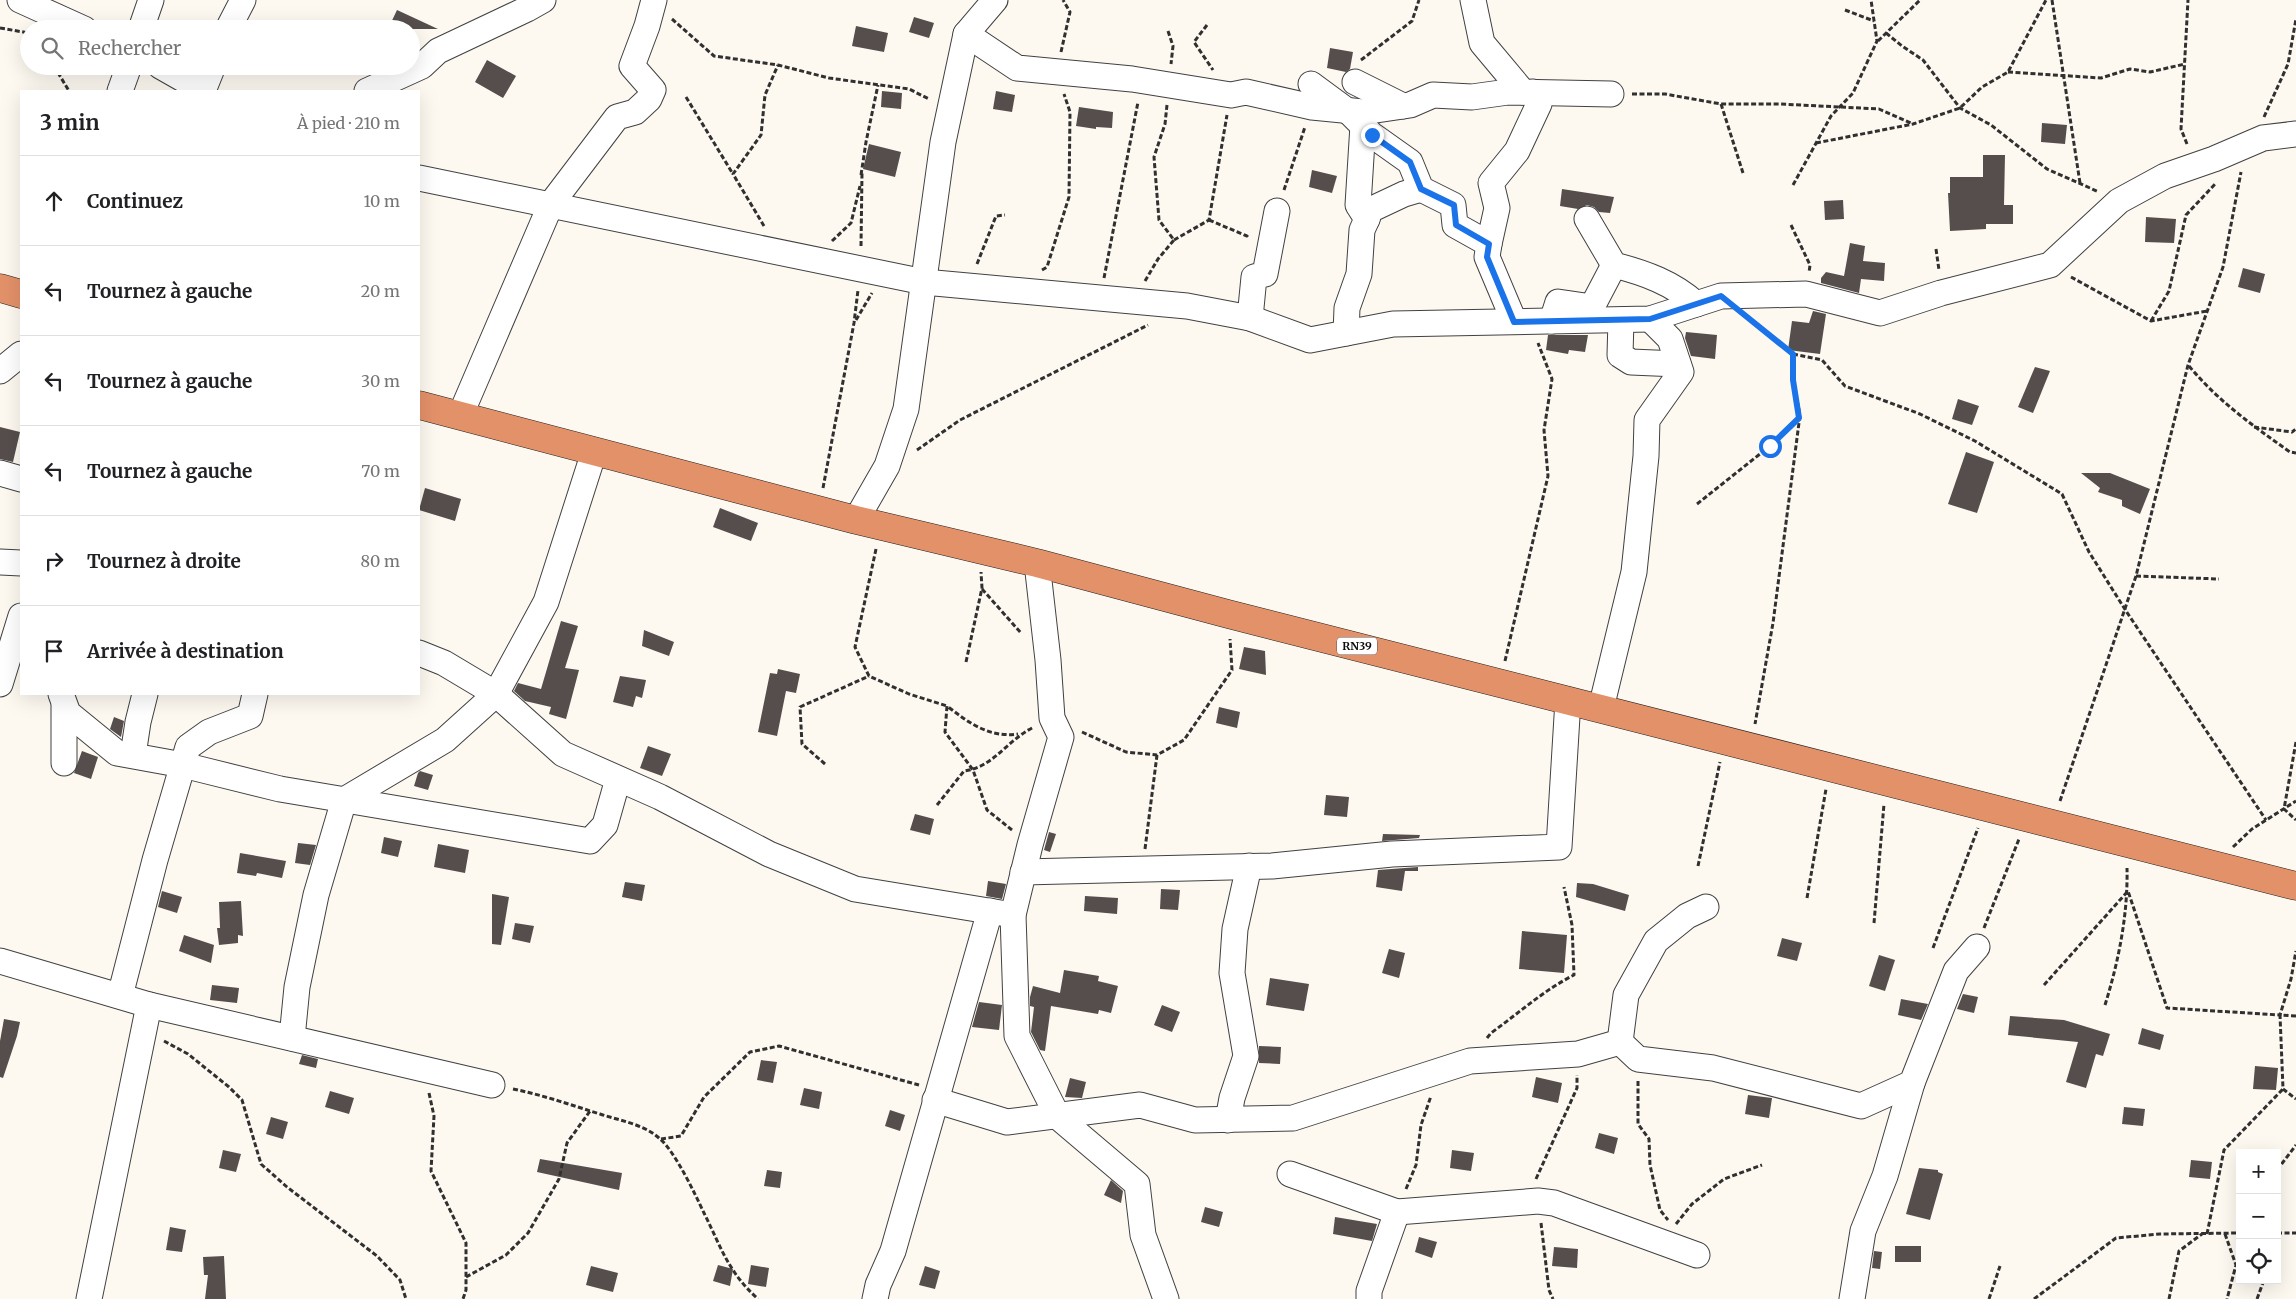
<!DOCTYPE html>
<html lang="fr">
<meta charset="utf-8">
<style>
body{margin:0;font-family:Merriweather,serif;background:#f2f2f2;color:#202124}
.controls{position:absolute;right:15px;bottom:15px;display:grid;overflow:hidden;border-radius:0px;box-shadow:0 5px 20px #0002}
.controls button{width:45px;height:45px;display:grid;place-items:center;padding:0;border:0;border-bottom:1px solid #e0e0e0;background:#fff;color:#202124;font:25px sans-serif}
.stop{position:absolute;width:15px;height:15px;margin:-11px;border:4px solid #1a73e8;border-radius:50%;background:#fff}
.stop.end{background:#1a73e8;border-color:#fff;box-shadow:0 1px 5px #0008}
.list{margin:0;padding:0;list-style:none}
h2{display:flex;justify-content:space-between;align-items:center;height:65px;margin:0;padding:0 20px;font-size:21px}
h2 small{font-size:16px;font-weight:400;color:#757577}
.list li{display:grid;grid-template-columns:32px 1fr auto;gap:15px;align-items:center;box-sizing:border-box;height:90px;padding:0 20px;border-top:1px solid #e0e0e0}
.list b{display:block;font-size:19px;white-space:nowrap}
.list em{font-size:16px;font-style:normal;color:#757577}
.icon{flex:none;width:28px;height:28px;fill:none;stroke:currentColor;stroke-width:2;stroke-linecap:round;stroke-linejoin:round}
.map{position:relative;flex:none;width:2296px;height:1299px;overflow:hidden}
.search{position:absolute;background:#fff;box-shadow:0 5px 20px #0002;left:20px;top:20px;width:400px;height:55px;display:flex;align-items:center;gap:12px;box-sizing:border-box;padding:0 18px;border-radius:28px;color:#757577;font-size:19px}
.panel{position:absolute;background:#fff;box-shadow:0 5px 20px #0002;left:20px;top:90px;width:400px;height:605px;border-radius:0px}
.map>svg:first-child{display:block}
.building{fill:#564e4c}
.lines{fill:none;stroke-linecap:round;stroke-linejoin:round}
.minor-casing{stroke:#414141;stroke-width:27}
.highway-casing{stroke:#1f1f1f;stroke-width:29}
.path{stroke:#303030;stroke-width:3;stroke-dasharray:5 2.5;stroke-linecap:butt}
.minor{stroke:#fff;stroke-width:25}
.highway{stroke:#e39169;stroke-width:28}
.route{stroke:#1a73e8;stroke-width:6}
.labels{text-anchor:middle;stroke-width:5;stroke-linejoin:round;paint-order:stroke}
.shield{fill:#fff;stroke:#565656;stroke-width:1}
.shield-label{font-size:11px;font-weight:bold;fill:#0e0e0e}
</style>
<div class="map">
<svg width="2296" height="1299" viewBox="0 0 2296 1299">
<rect width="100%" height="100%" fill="#fdf9f1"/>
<g class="building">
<polygon points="397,10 438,29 388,29"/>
<polygon points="914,17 934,23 929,38 909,32"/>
<polygon points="856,26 888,33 884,52 852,46"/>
<polygon points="1330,48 1353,52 1350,69 1346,72 1327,68"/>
<polygon points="487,60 516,76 503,98 475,82"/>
<polygon points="882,91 902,93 901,109 881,107"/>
<polygon points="996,91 1015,95 1012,112 993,109"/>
<polygon points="1079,107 1113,112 1112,128 1096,127 1096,129 1076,126"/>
<polygon points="2042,123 2067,125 2065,144 2041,142"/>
<polygon points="869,144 901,152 895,177 863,169"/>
<polygon points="1983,155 2005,155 2004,205 2013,205 2013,224 1986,224 1986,229 1950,231 1948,193 1950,193 1950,177 1983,177"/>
<polygon points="1312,170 1337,176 1332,193 1309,187"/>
<polygon points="1562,189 1614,197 1610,213 1599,212 1594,207 1587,205 1578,209 1560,206"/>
<polygon points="1843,200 1844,219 1825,220 1824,201"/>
<polygon points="2146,217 2176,219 2174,243 2145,242"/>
<polygon points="1850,243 1865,246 1863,261 1885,263 1884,281 1861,279 1859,293 1821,283 1821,278 1826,272 1844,276"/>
<polygon points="2243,268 2265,274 2260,293 2238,287"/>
<polygon points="1813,311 1826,314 1820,354 1788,350 1792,321 1809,323"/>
<polygon points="1686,332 1717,335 1715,359 1691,356 1685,338"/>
<polygon points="1548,335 1588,335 1585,352 1569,350 1568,354 1546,350"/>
<polygon points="2035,367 2050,371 2033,413 2018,407"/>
<polygon points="1958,399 1979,406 1972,425 1952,419"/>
<polygon points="0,427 20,432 13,462 0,459"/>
<polygon points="1966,452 1994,462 1977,513 1948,504"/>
<polygon points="2081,473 2110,473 2150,489 2140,514 2122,506 2122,500 2098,492 2100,488"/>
<polygon points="425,488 461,499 455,521 419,510"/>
<polygon points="720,508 758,523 751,541 713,527"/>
<polygon points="561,621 578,626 565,668 579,670 566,719 549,714 551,707 525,701 514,691 518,683 541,689"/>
<polygon points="644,630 674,642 669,656 642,646"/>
<polygon points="1244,647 1265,651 1266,675 1239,669"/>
<polygon points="778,669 800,674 796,693 786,691 777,736 758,732 770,673 777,674"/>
<polygon points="620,676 646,680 642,698 636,696 633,707 613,702"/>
<polygon points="1219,707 1240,712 1237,728 1216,723"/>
<polygon points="114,717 124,721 121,737 110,729"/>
<polygon points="648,746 671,754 662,776 640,768"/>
<polygon points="82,751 98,757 91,779 74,773"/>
<polygon points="420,771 433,775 428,790 414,786 418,773"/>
<polygon points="1326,795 1349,797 1347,817 1324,815"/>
<polygon points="915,814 934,819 930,835 910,830"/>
<polygon points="1049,832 1056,834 1050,852 1044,850"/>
<polygon points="1383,834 1420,835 1419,838 1382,841"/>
<polygon points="384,837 402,841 398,857 381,853"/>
<polygon points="298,843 316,845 310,865 295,863"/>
<polygon points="438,844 469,850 465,873 434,867"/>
<polygon points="240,853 286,861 282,878 257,873 256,876 237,873"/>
<polygon points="1418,867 1418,871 1405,871 1402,891 1376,887 1378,870"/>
<polygon points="988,881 1006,884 1002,899 986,896"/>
<polygon points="625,882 645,885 642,901 622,897"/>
<polygon points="1577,883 1593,884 1629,895 1625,911 1576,897"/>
<polygon points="1161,889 1180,890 1178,910 1160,909"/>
<polygon points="162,891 182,897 177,913 158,907"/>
<polygon points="492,894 509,897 501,945 492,944"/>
<polygon points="1085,896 1118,898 1117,914 1084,911"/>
<polygon points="241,901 243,936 238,935 238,943 219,945 217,928 220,928 219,902"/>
<polygon points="515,923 534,926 530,943 512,939"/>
<polygon points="1522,931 1567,935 1564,973 1519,969"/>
<polygon points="184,935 214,945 211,963 179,951"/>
<polygon points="1782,938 1802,943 1797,961 1777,956"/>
<polygon points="1389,949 1405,953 1399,978 1382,973"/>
<polygon points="1879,955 1895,960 1885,991 1869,986"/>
<polygon points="1064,970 1099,976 1098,981 1118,986 1111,1013 1099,1010 1098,1014 1051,1006 1045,1051 1040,1050 1031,1032 1034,1007 1030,1006 1030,997 1033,986 1060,993"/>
<polygon points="1270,978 1309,984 1304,1011 1266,1005"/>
<polygon points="212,985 239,988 237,1003 210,1000"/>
<polygon points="1963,994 1978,997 1974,1013 1957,1009"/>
<polygon points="1901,999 1928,1004 1921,1020 1898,1015"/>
<polygon points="979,1002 1002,1005 999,1030 972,1027"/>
<polygon points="1162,1005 1180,1012 1172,1032 1154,1025"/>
<polygon points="2010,1016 2064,1020 2110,1034 2103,1056 2096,1054 2086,1088 2066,1082 2078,1042 2008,1035"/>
<polygon points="4,1019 20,1022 17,1036 3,1078 0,1077 0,1041"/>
<polygon points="2142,1028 2164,1035 2160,1050 2138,1044"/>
<polygon points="1259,1046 1281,1047 1280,1064 1259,1063"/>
<polygon points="302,1055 318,1059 316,1068 299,1064"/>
<polygon points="761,1060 777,1062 773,1083 757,1080"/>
<polygon points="2255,1066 2278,1068 2276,1090 2253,1089"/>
<polygon points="1536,1077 1562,1083 1558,1103 1532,1097"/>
<polygon points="1070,1078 1086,1082 1082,1098 1065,1097"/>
<polygon points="804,1088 822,1092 819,1109 800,1105"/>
<polygon points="330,1091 354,1098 349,1114 325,1107"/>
<polygon points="1748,1095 1772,1098 1769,1118 1745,1114"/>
<polygon points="2124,1107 2145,1109 2143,1126 2122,1124"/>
<polygon points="890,1110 905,1115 900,1131 885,1126"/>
<polygon points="271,1117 288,1122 283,1139 266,1134"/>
<polygon points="1599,1133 1618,1138 1614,1154 1595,1148"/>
<polygon points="223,1150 241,1154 236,1172 219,1168"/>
<polygon points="1452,1150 1474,1153 1471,1171 1450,1168"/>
<polygon points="540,1159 622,1173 619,1190 537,1172"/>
<polygon points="2191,1160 2212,1162 2210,1179 2189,1177"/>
<polygon points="1919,1168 1938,1170 1938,1172 1943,1174 1930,1220 1906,1214"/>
<polygon points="767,1170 782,1172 780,1188 764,1186"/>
<polygon points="1111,1180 1123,1191 1121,1203 1104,1195"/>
<polygon points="1205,1207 1223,1212 1219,1227 1201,1222"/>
<polygon points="1335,1217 1377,1224 1372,1241 1333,1234"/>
<polygon points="170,1227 186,1230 182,1252 166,1250"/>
<polygon points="1419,1237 1437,1242 1432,1258 1415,1252"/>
<rect x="1895" y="1246" width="26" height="16"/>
<polygon points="1554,1247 1578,1249 1577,1268 1552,1266"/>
<polygon points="1874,1251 1882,1252 1880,1269 1872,1268"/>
<polygon points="224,1256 226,1299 205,1299 208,1275 204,1275 203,1257"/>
<polygon points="718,1265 733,1269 730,1286 713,1281"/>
<polygon points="751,1265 769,1268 766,1287 748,1284"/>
<polygon points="591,1266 618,1273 613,1292 586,1285"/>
<polygon points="925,1266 940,1271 935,1289 919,1285"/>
</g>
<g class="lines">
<defs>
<g id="minor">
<polyline points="20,0 84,29"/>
<polyline points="1473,0 1482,43 1523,92"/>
<polyline points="141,29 151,0"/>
<polyline points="228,29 243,0"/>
<polyline points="966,34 1017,68 1132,79 1231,95 1246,92 1312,107 1363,112 1410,105 1433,95 1472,97 1508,92 1611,94"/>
<polyline points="160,66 204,91"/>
<polyline points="1355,82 1403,106"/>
<polyline points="1311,84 1349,112 1372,135 1410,162 1421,189 1453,205 1455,225 1489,244 1487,257 1514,321"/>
<polyline points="120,91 129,66"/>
<polyline points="203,91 213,66"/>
<polyline points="367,91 422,66 438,51 527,9 543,0"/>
<polyline points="419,178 924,282 1187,306 1250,318 1310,340 1393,324 1650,319 1721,296 1806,294 1880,313 1941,293 2050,265 2119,201 2165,176 2214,159 2263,138 2296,134"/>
<polyline points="1367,219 1370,210 1404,194 1421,189"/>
<path d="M1587,219L1614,265C1645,273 1673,283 1696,304"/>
<polyline points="1489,244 1497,208 1491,183 1517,151 1539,104 1533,92"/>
<polyline points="1250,318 1254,277 1265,274 1277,211"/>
<polyline points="1621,320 1620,355 1631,362 1678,364"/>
<polyline points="1552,321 1558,302 1592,307 1614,265"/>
<polyline points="1346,333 1347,308 1359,274 1362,230 1367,219 1358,205 1363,125"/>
<polyline points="0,371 21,354"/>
<polyline points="460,416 551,204 617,117 635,112 649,99 653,90 632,66 647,26 654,0"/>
<polyline points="0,473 21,479"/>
<polyline points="856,520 887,466 906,409 943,142 966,34 995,0"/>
<polyline points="0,562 21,563"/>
<polyline points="1037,563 1048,660 1052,718 1061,737 1030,845 1013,915 1017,1036 1058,1117 1137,1184 1143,1235 1166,1299"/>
<polyline points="419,653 444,663 496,694 563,754 660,797 769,854 855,889 1013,915"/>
<polyline points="0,684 21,616"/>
<polyline points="61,694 68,713 117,753 183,765 280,789 590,841 605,825 618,779"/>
<polyline points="1601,708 1634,572 1646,456 1647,420 1681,372 1670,339 1650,319"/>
<polyline points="133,755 138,722 145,694"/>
<polyline points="64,763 64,706"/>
<polyline points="1023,872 1272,866 1392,854 1559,847 1568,700"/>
<polyline points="0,961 149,1005 492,1085"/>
<polyline points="120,996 155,860 188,747 209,732 250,716 255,694"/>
<polyline points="292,1038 297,987 316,895 344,800 445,740 496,694 546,602 594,452"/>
<polyline points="1620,1042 1626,995 1656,941 1687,916 1706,907"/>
<polyline points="935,1100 1007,1122 1140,1105 1195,1120 1293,1118 1470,1061 1578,1054 1620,1042 1638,1059 1713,1068 1861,1106 1912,1083 1956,971 1977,947"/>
<polyline points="1228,1120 1232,1098 1246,1056 1232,973 1235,929 1249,866"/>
<polyline points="1290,1174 1397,1212 1538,1201 1554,1203 1697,1255"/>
<polyline points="89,1299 149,1005"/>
<polyline points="875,1299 878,1285 893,1251 990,911"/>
<polyline points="1369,1299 1369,1291 1397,1212"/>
<polyline points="1852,1299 1863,1231 1885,1176 1912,1083"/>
</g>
<g id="highway">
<polyline points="0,288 21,294"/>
<polyline points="419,405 856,520 1037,563 1228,614 2296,886"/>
</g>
</defs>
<use href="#minor" class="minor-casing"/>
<use href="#highway" class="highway-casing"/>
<g class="path">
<polyline points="2052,0 2080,183"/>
<polyline points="1845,10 1874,21"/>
<polyline points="672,19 714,56 778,65 829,78 909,89 929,99"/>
<polyline points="1207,25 1194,42 1213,70"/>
<polyline points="0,28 29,33"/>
<polyline points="1168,31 1173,46 1171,64"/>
<polyline points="1886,33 1902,46 1923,60 1960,108 1991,125 2047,169 2099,192"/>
<polyline points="1878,41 1920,0"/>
<polyline points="1061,52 1070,12 1063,0"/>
<polyline points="1361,60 1412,21 1419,0"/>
<polyline points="54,66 69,91"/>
<polyline points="2008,72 2101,78 2130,69 2150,72 2185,64"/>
<polyline points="1632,94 1665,94 1721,104 1781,104 1879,109 1913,124"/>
<polyline points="686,97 733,174"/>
<polyline points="1721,104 1743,173"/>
<polyline points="2264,117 2288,64 2296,19"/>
<polyline points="1816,143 1913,124 1960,108 1982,87 2008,72 2046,0"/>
<polyline points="2187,144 2181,129 2188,0"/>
<polyline points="861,175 866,142 878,85"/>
<polyline points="1793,185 1831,116 1853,93 1877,41 1871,0"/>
<polyline points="1284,190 1305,127"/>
<polyline points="1209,220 1247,236 1249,233"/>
<polyline points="1791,225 1810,265 1809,273"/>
<polyline points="764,226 733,174 761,135 765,95 778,65"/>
<polyline points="1174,240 1209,220 1227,115"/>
<polyline points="832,241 851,223 860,186"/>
<polyline points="861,246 862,173"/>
<polyline points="1936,249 1939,270"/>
<polyline points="977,264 996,216 1005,215"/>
<polyline points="1042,270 1047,267 1069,197 1070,112 1064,94"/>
<polyline points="2071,277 2151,321 2207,311"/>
<polyline points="1104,278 1138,102"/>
<polyline points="1145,281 1158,259 1174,240 1159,220 1154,157 1165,124 1167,105"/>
<polyline points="1748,318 1793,354 1793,380 1800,415 1773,623 1755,724"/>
<polyline points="856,320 872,293"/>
<polyline points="2151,321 2169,291 2186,215 2216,183"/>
<polyline points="1793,354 1822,360 1845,386 1920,414 1975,441 2062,494 2089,552 2126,611 2266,820"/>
<path d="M2189,366C2219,402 2252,425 2290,452L2296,453"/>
<polyline points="2254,427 2292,432 2296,429"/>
<polyline points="917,450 960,420 1148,325"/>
<polyline points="823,488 854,323 858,290"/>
<polyline points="1697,504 1770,446 1799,418"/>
<polyline points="876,549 855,647 869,676 909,694 947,706"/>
<polyline points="2136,576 2219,579"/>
<polyline points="982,589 1021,633"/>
<polyline points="1505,661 1548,476 1544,430 1552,379 1538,343"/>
<polyline points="966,662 982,588 981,572"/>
<polyline points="1082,732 1126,752 1157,755 1184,740 1232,670 1230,639"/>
<polyline points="2296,742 2284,809 2296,820"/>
<polyline points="825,764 802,744 800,707 869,676"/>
<polyline points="2060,801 2136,576 2188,365 2223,267 2241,172"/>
<path d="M937,805L964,771C994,767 1007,740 1034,727"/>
<path d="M1012,830L987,810L973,770L945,732L947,706C969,723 989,738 1018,734"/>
<polyline points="2233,847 2252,829 2296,801"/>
<polyline points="1145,849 1157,755"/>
<polyline points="1698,866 1720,762"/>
<polyline points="1807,898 1826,789"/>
<polyline points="1874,923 1884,804"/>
<polyline points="1984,928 2019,839"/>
<polyline points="1933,948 1978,828"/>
<polyline points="2044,985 2128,891 2167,1008 2280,1015 2291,979 2296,951"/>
<path d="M2105,1005C2119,960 2128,914 2127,868"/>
<polyline points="2296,1016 2280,1015 2283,1089 2296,1099"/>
<path d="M1487,1038L1491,1033C1519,1013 1544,990 1574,975L1572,925L1564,887"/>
<polyline points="164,1041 188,1054 229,1087 242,1100 261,1164 287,1187 377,1256 400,1280 406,1299"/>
<polyline points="1638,1081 1638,1124 1649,1139 1650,1165 1660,1210 1668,1220"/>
<path d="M513,1089C543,1095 571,1105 600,1114C621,1121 643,1124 659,1138C675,1151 695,1194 704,1213C721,1247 728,1272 758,1299"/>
<polyline points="429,1093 434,1116 431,1171 466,1243 466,1290 463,1299"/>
<polyline points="661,1139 681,1136 704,1097 750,1052 779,1046 919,1085"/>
<polyline points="2277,1170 2296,1145"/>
<polyline points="1536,1179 1577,1088 1577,1075"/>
<polyline points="1406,1189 1416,1165 1421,1125 1431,1096"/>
<polyline points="1541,1223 1549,1290 1553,1299"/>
<polyline points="1676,1224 1692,1204 1724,1179 1762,1165"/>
<polyline points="2277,1233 2296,1233"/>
<polyline points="2207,1234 2224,1150 2283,1089"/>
<polyline points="2225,1234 2236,1265 2227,1299"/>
<polyline points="2277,1241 2280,1233"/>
<polyline points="466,1277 506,1255 528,1233 559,1179 567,1143 590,1111"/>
<polyline points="1989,1299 2000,1266"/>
<polyline points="2034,1299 2116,1238 2160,1234 2240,1233"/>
<polyline points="2169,1299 2179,1251 2202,1234"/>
<polyline points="2257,1299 2264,1280"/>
</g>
<use href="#minor" class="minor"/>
<use href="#highway" class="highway"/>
</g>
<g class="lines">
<polyline class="route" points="1372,135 1410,162 1421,189 1454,205 1456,225 1489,244 1487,257 1514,322 1650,319 1721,296 1793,354 1793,380 1799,418 1770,446"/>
</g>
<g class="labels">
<rect class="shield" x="1337" y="637.5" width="40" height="17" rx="4"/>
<g class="shield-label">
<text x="1357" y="650">RN39</text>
</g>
</g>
</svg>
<div class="controls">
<button>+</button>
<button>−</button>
<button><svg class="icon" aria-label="locate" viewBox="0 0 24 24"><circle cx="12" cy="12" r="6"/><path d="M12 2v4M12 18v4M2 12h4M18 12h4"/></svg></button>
</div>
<div class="stop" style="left:1770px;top:446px"></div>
<div class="stop end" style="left:1372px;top:135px"></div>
<div class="search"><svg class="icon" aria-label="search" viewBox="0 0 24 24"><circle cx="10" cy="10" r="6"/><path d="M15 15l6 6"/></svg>Rechercher</div>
<section class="panel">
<h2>3 min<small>À pied · 210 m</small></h2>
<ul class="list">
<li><svg class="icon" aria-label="ahead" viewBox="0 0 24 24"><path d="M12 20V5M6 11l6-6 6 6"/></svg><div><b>Continuez</b></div><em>10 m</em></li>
<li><svg class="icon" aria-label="left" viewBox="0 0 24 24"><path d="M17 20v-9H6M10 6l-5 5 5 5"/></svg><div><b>Tournez à gauche</b></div><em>20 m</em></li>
<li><svg class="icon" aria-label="left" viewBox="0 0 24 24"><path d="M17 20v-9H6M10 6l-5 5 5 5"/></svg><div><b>Tournez à gauche</b></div><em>30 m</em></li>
<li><svg class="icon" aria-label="left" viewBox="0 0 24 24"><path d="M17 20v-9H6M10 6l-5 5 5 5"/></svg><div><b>Tournez à gauche</b></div><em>70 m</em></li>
<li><svg class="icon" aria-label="right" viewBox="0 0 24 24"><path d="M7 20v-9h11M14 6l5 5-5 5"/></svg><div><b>Tournez à droite</b></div><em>80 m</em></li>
<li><svg class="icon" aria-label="arrive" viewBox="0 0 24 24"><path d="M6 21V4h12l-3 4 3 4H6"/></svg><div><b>Arrivée à destination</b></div></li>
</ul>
</section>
</div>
